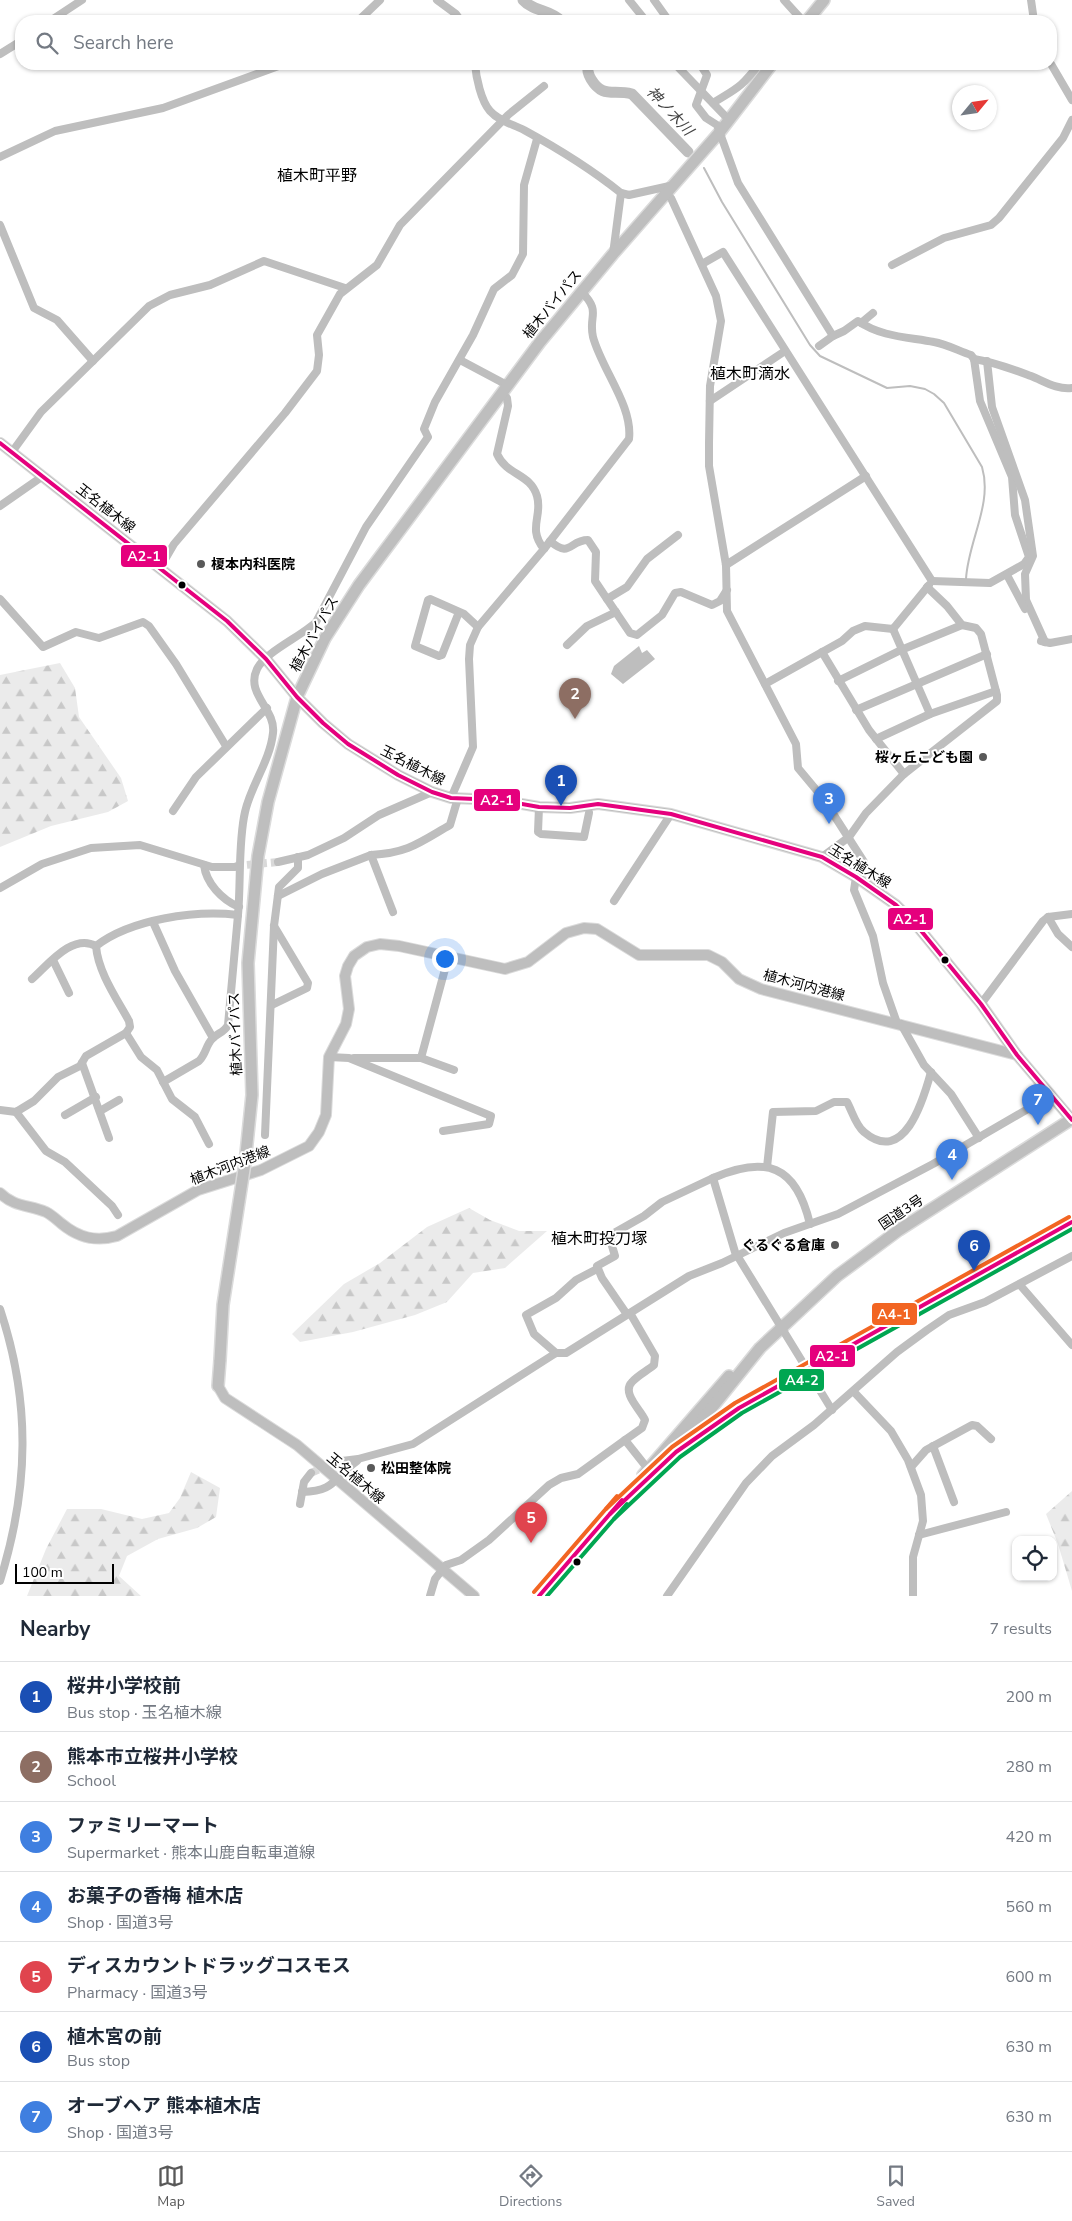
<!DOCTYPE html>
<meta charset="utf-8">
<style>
body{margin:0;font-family:"Nunito Sans","Noto Sans JP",sans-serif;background:#f6f6f7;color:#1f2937}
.controls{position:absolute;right:15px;bottom:15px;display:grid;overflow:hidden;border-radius:10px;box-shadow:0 1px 4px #0004}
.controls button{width:45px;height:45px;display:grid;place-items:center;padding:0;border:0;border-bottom:1px solid #e0e1e3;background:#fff;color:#1f2937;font:25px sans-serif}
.compass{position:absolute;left:952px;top:85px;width:45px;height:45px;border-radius:50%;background:#fff;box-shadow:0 1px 4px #0004;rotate:61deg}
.scale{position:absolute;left:15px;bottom:12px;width:99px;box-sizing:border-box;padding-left:5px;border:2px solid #000;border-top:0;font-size:14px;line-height:18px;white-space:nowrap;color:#000;-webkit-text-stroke:4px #fff;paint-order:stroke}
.you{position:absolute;left:444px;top:958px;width:18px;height:18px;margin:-12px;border:4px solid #fff;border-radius:50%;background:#1a73e8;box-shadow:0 0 0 8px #1a73e833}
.badge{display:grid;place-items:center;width:32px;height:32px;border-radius:50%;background:#595959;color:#fff;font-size:16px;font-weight:700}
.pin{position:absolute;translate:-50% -41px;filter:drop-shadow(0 1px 2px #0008)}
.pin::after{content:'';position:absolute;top:26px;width:18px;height:15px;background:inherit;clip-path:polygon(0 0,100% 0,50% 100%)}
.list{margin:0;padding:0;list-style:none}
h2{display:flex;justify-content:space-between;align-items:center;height:65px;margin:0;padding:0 20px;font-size:21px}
h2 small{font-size:16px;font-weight:400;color:#747a83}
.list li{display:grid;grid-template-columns:32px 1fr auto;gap:15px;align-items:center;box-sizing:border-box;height:70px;padding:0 20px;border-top:1px solid #e0e1e3}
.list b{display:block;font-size:19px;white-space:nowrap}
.list p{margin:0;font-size:16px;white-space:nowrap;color:#747a83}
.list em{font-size:16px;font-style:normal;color:#747a83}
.icon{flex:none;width:28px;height:28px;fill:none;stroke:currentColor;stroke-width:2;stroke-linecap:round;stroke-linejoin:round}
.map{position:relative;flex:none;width:1072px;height:1596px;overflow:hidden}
.search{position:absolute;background:#fff;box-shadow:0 1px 4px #0004;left:15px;right:15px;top:15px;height:55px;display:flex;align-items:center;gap:12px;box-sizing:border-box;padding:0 18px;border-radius:20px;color:#747a83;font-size:19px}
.sheet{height:555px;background:#fff}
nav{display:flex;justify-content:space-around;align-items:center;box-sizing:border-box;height:70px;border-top:1px solid #e0e1e3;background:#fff;font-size:14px;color:#747a83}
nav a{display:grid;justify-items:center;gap:2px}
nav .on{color:#595959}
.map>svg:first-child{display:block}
.forest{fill:url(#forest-firs)}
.water{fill:#bebebe}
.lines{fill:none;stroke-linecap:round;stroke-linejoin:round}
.stream{stroke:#bebebe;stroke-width:2}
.river{stroke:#bebebe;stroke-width:11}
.minor-tunnel{stroke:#d9d9d9;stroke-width:8;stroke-dasharray:8 4;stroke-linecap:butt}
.major-casing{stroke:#dbdbdb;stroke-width:12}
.highway-casing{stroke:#dbdbdb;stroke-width:14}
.minor{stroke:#bebebe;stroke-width:8}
.major{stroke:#bebebe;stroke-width:10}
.highway{stroke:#bebebe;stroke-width:11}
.highway-bridge-casing{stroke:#dbdbdb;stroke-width:14;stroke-linecap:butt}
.highway-bridge{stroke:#bebebe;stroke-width:11}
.bus-1-casing{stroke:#fff;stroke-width:8}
.bus-2-casing{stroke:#fff;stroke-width:8}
.bus-3-casing{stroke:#fff;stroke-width:8}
.bus-1{stroke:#e5007d;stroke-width:4}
.bus-2{stroke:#00a651;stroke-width:4}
.bus-3{stroke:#f26522;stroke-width:4}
.poi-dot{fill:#595959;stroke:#fff;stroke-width:2}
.bus-dot{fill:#000;stroke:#fff;stroke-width:2}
.labels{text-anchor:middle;stroke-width:4;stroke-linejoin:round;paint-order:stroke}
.street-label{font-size:14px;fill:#000;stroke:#fff}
.poi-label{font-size:14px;font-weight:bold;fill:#000;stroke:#fff;text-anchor:start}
.water-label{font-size:15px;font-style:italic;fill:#434343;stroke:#fff}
.quarter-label{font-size:16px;fill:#000;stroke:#fff}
.line-badge{stroke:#fff;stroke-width:2}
.badge-label{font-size:14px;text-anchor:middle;font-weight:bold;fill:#fff}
</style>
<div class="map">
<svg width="1072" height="1596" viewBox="0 0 1072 1596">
<defs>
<pattern id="forest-firs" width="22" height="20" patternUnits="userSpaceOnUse" patternTransform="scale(1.25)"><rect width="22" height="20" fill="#ebebeb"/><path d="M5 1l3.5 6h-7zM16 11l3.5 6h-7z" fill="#c8c8c8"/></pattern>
</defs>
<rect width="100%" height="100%" fill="#fff"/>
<g class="forest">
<polygon points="60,663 75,688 79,717 121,778 128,801 108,812 51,826 0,847 0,675"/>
<polygon points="469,1208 490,1220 519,1231 547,1231 505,1268 473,1273 447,1302 415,1315 353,1332 300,1342 292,1334 344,1284 380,1263 427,1227"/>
<polygon points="191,1472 220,1488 216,1517 197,1528 158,1539 127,1556 119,1576 141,1596 27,1596 46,1549 67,1509 101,1509 142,1519 169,1513 180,1498"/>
<polygon points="1072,1491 1072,1591 1058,1544 1046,1514"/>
</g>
<polygon class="water" points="639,646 642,653 647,650 655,659 623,684 611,674 614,666"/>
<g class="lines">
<path class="stream" d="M704,168L722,202L810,345L820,356L887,388L910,386L925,389L934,394L944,403L982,467C993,504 968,541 966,579"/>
<g class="river">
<path d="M523,0C534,12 549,9 561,21"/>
<path d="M588,64C587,70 588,74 591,79C603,99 613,89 632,94L688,152"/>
</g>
<g class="minor-tunnel">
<polyline points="235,866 278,862"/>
<polyline points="311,1473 334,1462"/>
</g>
<defs>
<g id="major">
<polyline points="0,443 227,621 266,659 297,697 323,723 348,744 398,775 432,792 451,798 499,800 539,807 570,808 598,804 671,814 822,857 856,877 896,905 918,927 981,1004 1017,1055 1071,1119"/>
<path d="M0,1193C14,1207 29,1205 46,1212C52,1215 57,1220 62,1224C79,1238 96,1242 117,1236L198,1190L261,1170L309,1146L319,1132L326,1115L329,1057L346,1024L349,1009L345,976L348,966L354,956L367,947L380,944L399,946L505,969L528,962L566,933L584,928L597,929L639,955H708L722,962L739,979L761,989L1017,1055"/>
<polyline points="218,1386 225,1398 297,1445 474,1596"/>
</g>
<g id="highway">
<polyline points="807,21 824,0"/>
<polyline points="245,1163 252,1095 248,963 258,856 268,802 297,697 325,638 359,585 540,342 613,254 719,133 772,64"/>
<polyline points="218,1386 220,1360"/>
<polyline points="643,1475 729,1376"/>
<polyline points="610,1514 676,1452 760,1348 837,1276 899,1230 1072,1119"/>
<polyline points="539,1596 615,1508"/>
</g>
</defs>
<use href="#major" class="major-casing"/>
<use href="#highway" class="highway-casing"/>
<g class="minor">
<polyline points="437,0 456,14 461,21"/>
<polyline points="629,0 646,21"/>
<polyline points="654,0 669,21"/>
<polyline points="784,0 803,21"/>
<polyline points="1031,0 1034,21"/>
<polyline points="50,21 82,0"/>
<polyline points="358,21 380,0"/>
<polyline points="0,54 21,41"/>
<path d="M475,64C476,77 481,101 490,111C499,121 512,124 524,130C557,148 591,169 621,193L629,195L674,185"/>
<polyline points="675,64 729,120"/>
<path d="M700,64L707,75L696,105L706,118L717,125L738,183L833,336L844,331L858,321C881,337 908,337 934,342C946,344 959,351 971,355L974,359L980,401L1012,477L1015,515L1029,557L1024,564L990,583L932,581"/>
<polyline points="1051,64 1072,100"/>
<path d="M713,103C737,88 741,88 759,64"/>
<polyline points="0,157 55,131 163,108 284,64"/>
<polyline points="666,194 671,198 716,296 721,321 710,386 709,443 709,466 726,565 727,611 796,744 798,768 823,798 864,862 856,877 854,890 873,936 883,983 897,1023"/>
<polyline points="0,225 34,308 57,320 93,361"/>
<polyline points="613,254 621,193"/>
<polyline points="702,264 723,252 932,581"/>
<polyline points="892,265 944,238 991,225 999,218 1063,138 1072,120"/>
<polyline points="861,323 873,313"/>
<polyline points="819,346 833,336"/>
<path d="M974,359C994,362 1012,369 1031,376C1044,381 1057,390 1072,388"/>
<polyline points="460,360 507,385"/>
<polyline points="987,361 992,407 1025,500 1033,556 1025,574 1026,600 1045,642"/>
<path d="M502,393L507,398L508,406L497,454C507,476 530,473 537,496C543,516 527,528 544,549"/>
<polyline points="710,401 785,351"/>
<polyline points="12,452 41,412 149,306 170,295 210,285 264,261 345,288"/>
<polyline points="0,506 43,476"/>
<path d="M550,541C571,559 569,540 588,540L596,552L595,581L607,599L627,587L647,559L678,535"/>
<polyline points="726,565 866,476"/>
<polyline points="160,568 174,544 285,413 317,371 319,355 317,335 340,294 377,265 400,225 508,115 544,86"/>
<polyline points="1007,575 1025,609"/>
<polyline points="0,599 43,647 76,632 99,638 143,622 149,626 176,664 226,746"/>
<polyline points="607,599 630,633 637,635 662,615 675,593 681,592 712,605 720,601 727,590"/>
<polyline points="459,612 442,655 439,656 415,646 428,600 430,599 464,614 478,627"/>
<polyline points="893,629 930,714"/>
<polyline points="1041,641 1050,643 1072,639"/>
<polyline points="567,645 587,626 616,612"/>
<polyline points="822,652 869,730 904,774"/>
<polyline points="838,681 901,650 962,625"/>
<polyline points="765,684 842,641 853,631 865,626 893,629 929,585"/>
<polyline points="856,710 987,654"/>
<polyline points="876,739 930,714 996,691"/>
<path d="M451,798L473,747L469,659L470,645L478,627L544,549L629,439C633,406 602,370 593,337C588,314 602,313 581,291"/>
<polyline points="539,807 538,832 541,834 584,837 589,813"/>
<polyline points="173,811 196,777 267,708"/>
<path d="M371,855C408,853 419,843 450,825L458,798"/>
<polyline points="822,857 849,837 866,813 904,774 997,701 997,695 981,634 976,628 962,625 947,606 927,587"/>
<polyline points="278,862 308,855 344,838 379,815 432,792"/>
<path d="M204,865C206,883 222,900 239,907"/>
<polyline points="0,888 42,864 91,848 140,845 212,867 235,867"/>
<polyline points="278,896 322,874 371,855 393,912"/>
<polyline points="614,901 671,814"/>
<polyline points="1048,917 1058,934 1072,947"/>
<polyline points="153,922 175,971 213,1038"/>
<polyline points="53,960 69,993"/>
<path d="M32,979C48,965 72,933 96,946"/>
<polyline points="981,1004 1043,921 1048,917 1072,914"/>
<polyline points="272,1005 307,988 308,983 274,926"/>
<polyline points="901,1024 924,1065 951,1094 979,1138"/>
<polyline points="126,1033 141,1057 157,1070 172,1099 195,1117 209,1144"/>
<polyline points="329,1057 349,1058 491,1116 489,1124 443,1131"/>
<polyline points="354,1058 421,1058 454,1070"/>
<polyline points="421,1058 448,958"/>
<polyline points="82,1063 109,1138"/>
<path d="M163,1082L199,1061C206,1054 206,1045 212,1039C217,1033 224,1033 228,1025L238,915"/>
<path d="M0,1110L16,1112L34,1101L58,1077L80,1066L86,1056L126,1033L130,1027L129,1021C117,999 98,972 96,946C131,919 195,910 238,915C241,883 238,842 245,812C251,785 270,761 273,733C276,709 245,694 257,669C265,652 302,636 316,622L366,527L428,437L424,429L435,402L473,335L494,289L512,275L523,254L524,185L537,139"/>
<polyline points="100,1111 119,1100"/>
<polyline points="16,1112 46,1151 65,1162 112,1206 118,1215"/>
<polyline points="65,1115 96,1097"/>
<polyline points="265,1135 274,926 279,887 298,868 298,857"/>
<path d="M767,1167L773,1112L816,1111L834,1102H847C852,1111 856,1126 864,1132C904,1166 923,1101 931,1072"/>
<path d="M810,1224C796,1165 766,1155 713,1178L735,1252L832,1410"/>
<polyline points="1020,1285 1072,1345"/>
<path d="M0,1309C31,1402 29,1488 0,1581"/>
<polyline points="556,1353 534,1334 526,1315 556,1298 576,1280 597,1269"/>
<polyline points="854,1392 891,1431 908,1460 921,1495 923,1521 913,1557 913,1596"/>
<polyline points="701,1423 728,1412"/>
<polyline points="933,1446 954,1502"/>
<polyline points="684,1447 739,1408 1072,1222"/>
<polyline points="334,1462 358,1459 413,1444 556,1353 566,1353 689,1276 722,1263 784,1233 838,1214 933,1164 1052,1095"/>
<polyline points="911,1467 926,1450 972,1425 977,1426 991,1439"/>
<path d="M648,1469L625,1440L642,1428L645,1420C641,1410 621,1393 632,1382C638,1375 647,1371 654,1365L655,1356L630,1313H626L602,1278L597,1266L615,1256L610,1239L614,1233L644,1216L662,1202L713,1178"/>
<path d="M302,1492C336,1491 332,1479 357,1461"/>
<polyline points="300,1504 304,1482 311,1473"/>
<polyline points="919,1535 1006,1512"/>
<polyline points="430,1596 435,1579 446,1565 461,1560 489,1540 549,1485 561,1478 578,1474 625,1440"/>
<polyline points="667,1596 746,1483 772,1456 814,1425 897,1352 927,1330 949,1315 985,1302 1072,1256"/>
</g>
<use href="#major" class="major"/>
<use href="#highway" class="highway"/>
<defs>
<polyline id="highway-bridge" points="220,1360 223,1305 245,1163"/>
</defs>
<use href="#highway-bridge" class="highway-bridge-casing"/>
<use href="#highway-bridge" class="highway-bridge"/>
<defs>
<g id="bus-1">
<polyline points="0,443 227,621 266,659 297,697 323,723 348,744 398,775 432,792 451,798 499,800 539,807 570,808 598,804 671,814 822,857 856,877 896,905 918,927 981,1004 1017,1055 1072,1120"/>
<polyline points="610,1514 676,1452 739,1408 1072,1222"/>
<polyline points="539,1596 622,1500"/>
</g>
<g id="bus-2">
<polyline points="614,1519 680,1457 742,1413 1072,1229"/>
<polyline points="547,1596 627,1504"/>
</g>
<g id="bus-3">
<polyline points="606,1509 672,1447 735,1403 1069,1217"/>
<polyline points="534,1592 617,1496"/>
</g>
</defs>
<use href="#bus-1" class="bus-1-casing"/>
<use href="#bus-2" class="bus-2-casing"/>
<use href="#bus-3" class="bus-3-casing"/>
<use href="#bus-1" class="bus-1"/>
<use href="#bus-2" class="bus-2"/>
<use href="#bus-3" class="bus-3"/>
</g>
<g class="poi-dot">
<circle cx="201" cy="564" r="5"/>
<circle cx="983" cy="757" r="5"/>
<circle cx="835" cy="1245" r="5"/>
<circle cx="371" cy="1468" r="5"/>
</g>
<g class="bus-dot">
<circle cx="182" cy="585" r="4.5"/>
<circle cx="945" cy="960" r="4.5"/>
<circle cx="577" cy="1562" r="4.5"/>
</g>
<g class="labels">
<g class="street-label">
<text transform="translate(552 304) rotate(-51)" y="5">植木バイパス</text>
<text transform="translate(106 508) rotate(38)" y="5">玉名植木線</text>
<text transform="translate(314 634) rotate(-61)" y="5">植木バイパス</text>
<text transform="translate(413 765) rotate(27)" y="5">玉名植木線</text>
<text transform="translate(860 866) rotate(32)" y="5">玉名植木線</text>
<text transform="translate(804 985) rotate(15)" y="5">植木河内港線</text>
<text transform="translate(235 1034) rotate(-92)" y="5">植木バイパス</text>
<text transform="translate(230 1165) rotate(-21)" y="5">植木河内港線</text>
<text transform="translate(901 1212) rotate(-34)" y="5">国道3号</text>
<text transform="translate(356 1478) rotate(40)" y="5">玉名植木線</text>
</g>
<g class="poi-label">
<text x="211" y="569">榎本内科医院</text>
<text x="973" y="762" text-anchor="end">桜ヶ丘こども園</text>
<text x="825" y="1250" text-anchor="end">ぐるぐる倉庫</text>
<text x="381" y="1473">松田整体院</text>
</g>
<g class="water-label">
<text transform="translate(670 111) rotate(47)" y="5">神ノ木川</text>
</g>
<g class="quarter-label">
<text x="317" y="181">植木町平野</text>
<text x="750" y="379">植木町滴水</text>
<text x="599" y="1244">植木町投刀塚</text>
</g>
</g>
<g class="line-badge">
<rect x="120" y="544" width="48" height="24" rx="5" fill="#e5007d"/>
<rect x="473" y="788" width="48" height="24" rx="5" fill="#e5007d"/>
<rect x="887" y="907" width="47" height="24" rx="5" fill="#e5007d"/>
<rect x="871" y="1302" width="47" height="24" rx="5" fill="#f26522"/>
<rect x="809" y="1344" width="47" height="24" rx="5" fill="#e5007d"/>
<rect x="778" y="1368" width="47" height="24" rx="5" fill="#00a651"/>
</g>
<g class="badge-label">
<text x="144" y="561">A2-1</text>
<text x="497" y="805">A2-1</text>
<text x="910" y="924">A2-1</text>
<text x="894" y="1319">A4-1</text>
<text x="832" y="1361">A2-1</text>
<text x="802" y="1385">A4-2</text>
</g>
</svg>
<div class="controls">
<button><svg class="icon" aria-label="locate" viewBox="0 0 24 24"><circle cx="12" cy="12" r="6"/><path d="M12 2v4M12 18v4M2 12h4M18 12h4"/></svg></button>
</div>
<svg class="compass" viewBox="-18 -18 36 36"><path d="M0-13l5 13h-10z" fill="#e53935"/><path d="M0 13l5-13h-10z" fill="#747a83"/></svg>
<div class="scale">100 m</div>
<div class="you"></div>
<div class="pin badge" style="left:561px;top:806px;background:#1a4fb4">1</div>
<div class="pin badge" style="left:575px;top:719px;background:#8d6e63">2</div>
<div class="pin badge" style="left:829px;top:824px;background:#3f7fe0">3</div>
<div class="pin badge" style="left:952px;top:1180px;background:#3f7fe0">4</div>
<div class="pin badge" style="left:531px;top:1543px;background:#e0444e">5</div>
<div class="pin badge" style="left:974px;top:1271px;background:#1a4fb4">6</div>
<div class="pin badge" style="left:1038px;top:1125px;background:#3f7fe0">7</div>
<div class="search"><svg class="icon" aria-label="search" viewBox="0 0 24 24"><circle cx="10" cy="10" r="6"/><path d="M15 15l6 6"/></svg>Search here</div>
</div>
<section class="sheet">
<h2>Nearby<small>7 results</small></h2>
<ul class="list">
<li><span class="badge" style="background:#1a4fb4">1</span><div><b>桜井小学校前</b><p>Bus stop · 玉名植木線</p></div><em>200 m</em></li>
<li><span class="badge" style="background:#8d6e63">2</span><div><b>熊本市立桜井小学校</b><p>School</p></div><em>280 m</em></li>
<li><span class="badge" style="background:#3f7fe0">3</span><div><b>ファミリーマート</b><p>Supermarket · 熊本山鹿自転車道線</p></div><em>420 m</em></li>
<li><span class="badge" style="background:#3f7fe0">4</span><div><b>お菓子の香梅 植木店</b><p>Shop · 国道3号</p></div><em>560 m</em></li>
<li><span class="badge" style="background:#e0444e">5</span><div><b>ディスカウントドラッグコスモス</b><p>Pharmacy · 国道3号</p></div><em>600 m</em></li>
<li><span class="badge" style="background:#1a4fb4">6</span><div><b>植木宮の前</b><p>Bus stop</p></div><em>630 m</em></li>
<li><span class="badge" style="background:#3f7fe0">7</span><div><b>オーブヘア 熊本植木店</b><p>Shop · 国道3号</p></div><em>630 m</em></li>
</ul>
</section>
<nav>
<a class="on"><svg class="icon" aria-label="map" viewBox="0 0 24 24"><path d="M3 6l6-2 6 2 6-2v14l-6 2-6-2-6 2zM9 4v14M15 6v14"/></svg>Map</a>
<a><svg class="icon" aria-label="directions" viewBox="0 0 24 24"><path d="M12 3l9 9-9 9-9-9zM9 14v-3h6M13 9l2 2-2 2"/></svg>Directions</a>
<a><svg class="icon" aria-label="saved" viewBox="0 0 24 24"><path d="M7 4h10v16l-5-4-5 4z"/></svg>Saved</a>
</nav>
